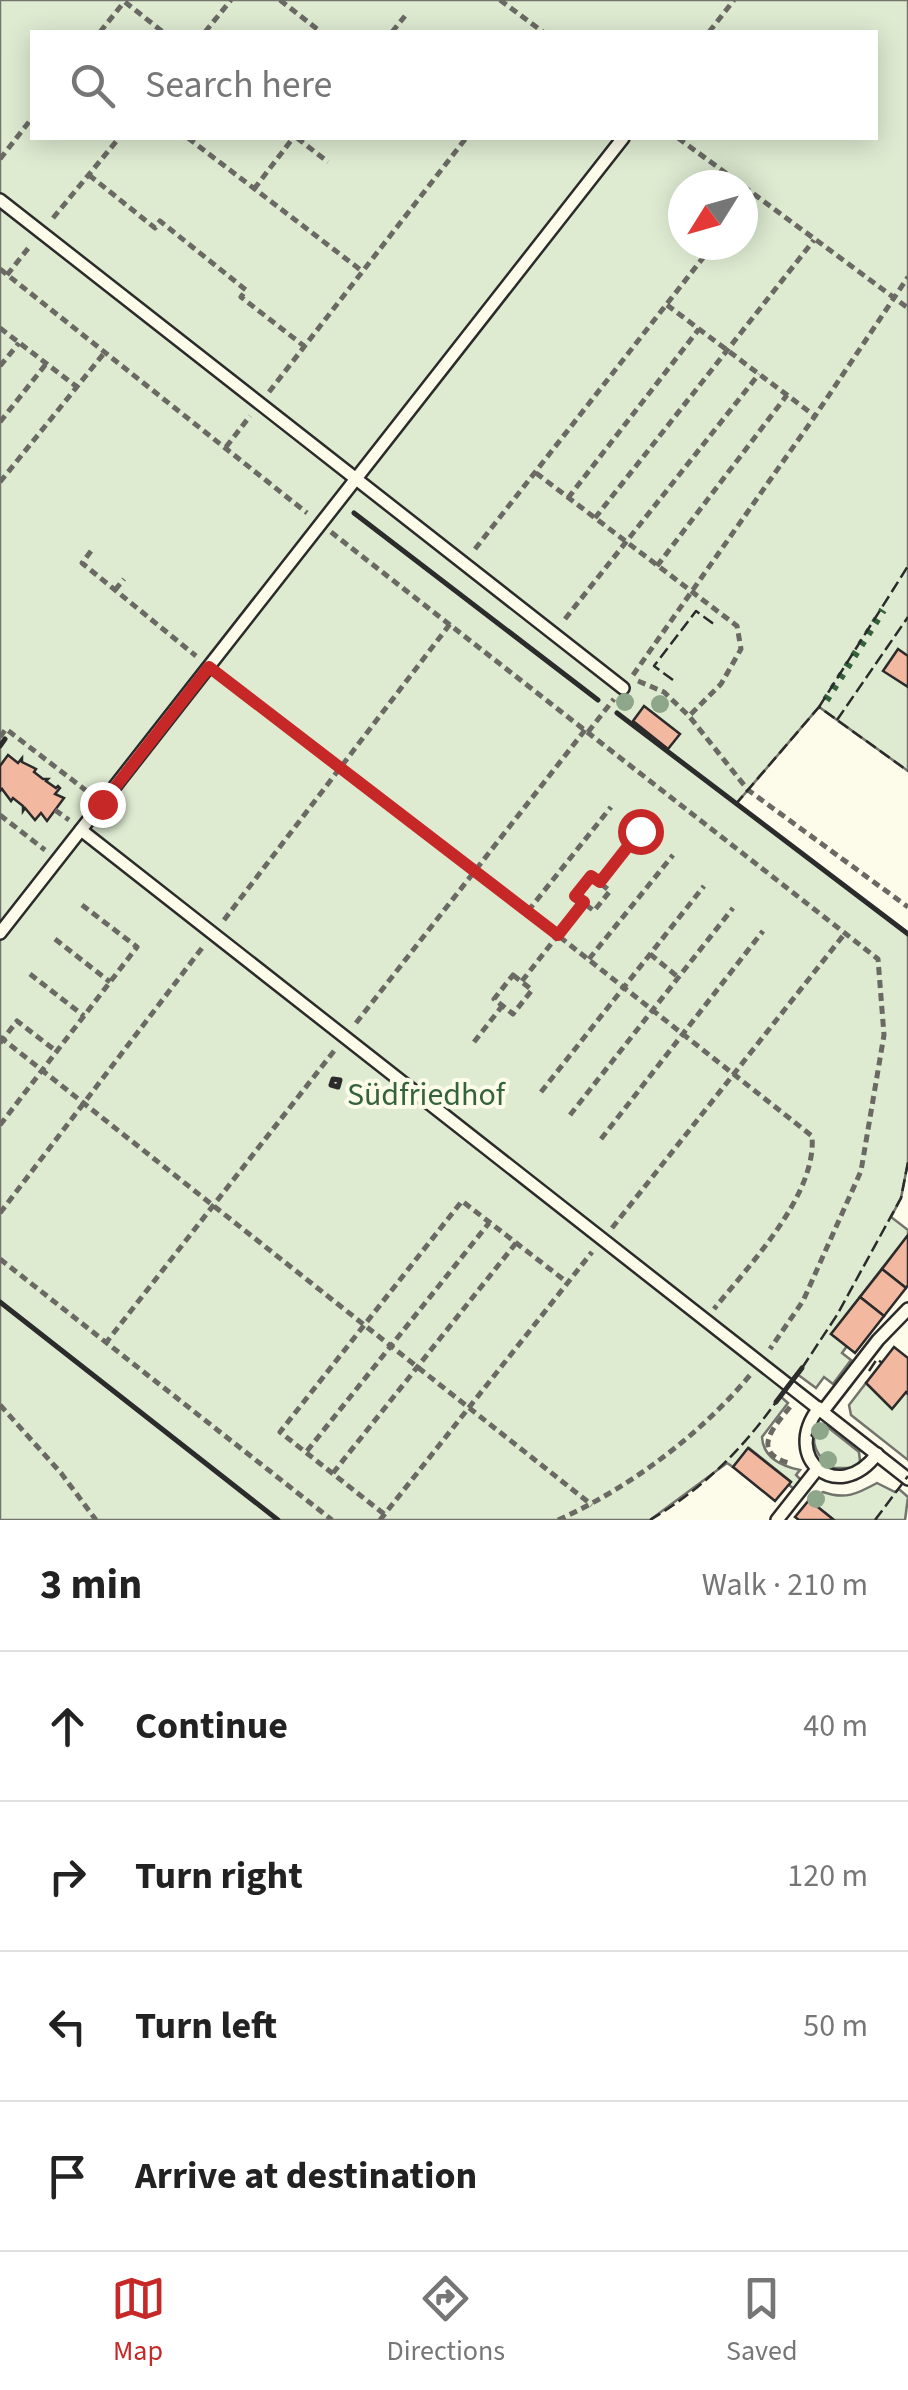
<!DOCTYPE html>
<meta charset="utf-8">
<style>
body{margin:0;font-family:"Source Sans 3",sans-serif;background:#f2f2f2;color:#222}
.compass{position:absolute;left:668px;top:170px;width:90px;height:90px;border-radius:50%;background:#fff;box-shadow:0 5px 25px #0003;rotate:233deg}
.stop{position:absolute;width:30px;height:30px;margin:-22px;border:8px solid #c62828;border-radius:50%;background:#fff}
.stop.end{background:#c62828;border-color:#fff;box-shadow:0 2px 10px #0008}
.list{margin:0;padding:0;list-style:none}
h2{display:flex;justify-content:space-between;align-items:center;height:130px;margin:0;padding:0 40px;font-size:42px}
h2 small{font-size:32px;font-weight:400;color:#767676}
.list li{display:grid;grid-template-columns:65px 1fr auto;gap:30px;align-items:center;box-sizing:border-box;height:150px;padding:0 40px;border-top:2px solid #e0e0e0}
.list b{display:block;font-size:38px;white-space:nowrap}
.list em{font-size:32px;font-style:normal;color:#767676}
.icon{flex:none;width:55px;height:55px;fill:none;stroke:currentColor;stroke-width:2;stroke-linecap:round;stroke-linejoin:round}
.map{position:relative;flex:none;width:908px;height:1520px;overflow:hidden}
.search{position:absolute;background:#fff;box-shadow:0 5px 25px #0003;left:30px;right:30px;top:30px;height:110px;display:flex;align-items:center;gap:25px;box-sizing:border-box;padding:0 35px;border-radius:0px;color:#767676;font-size:38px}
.sheet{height:730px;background:#fff}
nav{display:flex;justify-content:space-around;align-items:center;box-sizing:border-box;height:140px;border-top:2px solid #e0e0e0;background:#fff;font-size:28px;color:#767676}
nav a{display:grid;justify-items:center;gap:5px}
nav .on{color:#c62828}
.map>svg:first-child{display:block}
.green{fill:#deebd1;stroke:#74746e;stroke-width:2.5;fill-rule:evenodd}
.building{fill:#f2b8a0;stroke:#2b2b2b;stroke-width:2.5}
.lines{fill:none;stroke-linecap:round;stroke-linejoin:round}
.lane-casing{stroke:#2b2b2b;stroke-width:16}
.path{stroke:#6a6964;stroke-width:5;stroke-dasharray:8 5;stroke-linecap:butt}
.lane{stroke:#fdfbea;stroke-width:11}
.hedge{stroke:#34623c;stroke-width:8;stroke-dasharray:5 8;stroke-linecap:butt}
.fence{stroke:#2b2b2b;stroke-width:2.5;stroke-dasharray:12 5;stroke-linecap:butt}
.wall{stroke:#2b2b2b;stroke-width:5}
.tree{fill:#8ea78a}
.route{stroke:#c62828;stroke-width:12}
.labels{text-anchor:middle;stroke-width:8;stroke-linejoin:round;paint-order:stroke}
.park-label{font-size:32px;fill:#34623c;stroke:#fdfbea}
</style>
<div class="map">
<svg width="908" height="1520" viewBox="0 0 908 1520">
<rect width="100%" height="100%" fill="#fdfbea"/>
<g class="green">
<path d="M0,0H908V771L819,707L736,804L908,934V1162L901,1198L891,1217L908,1230V1235L831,1334L847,1346L842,1353L851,1360L833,1384L824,1377L816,1388L797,1374L780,1396L788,1403L762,1437C763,1457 781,1466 800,1470L796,1475L801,1480L794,1489L789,1485L790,1481L749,1448L733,1467L727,1463L650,1520H0ZM32,32H876V138H32ZM683,185H743V245H683Z"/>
<polygon points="866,1383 892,1409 906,1392 908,1394 908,1460 851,1415 849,1405"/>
<path d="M825,1425L859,1452L860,1461L854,1468H831C818,1456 808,1443 818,1427Z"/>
<path d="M877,1483L895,1492L899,1489L908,1497L905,1520H834L809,1500L823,1492C845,1500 857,1494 877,1483Z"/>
</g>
<g class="building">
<polygon points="898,649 908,656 908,687 883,671"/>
<polygon points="644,706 680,734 668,749 633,721"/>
<polygon points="8,755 18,763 22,758 22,762 36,769 34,772 43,779 48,779 46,781 56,788 58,786 60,788 55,794 64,798 47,821 41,813 35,820 25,808 23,811 23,806 13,798 11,801 2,789 0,791 0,766"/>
<polygon points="908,1235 908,1285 906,1288 882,1269"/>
<polygon points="882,1269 906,1288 884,1316 860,1297"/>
<polygon points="860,1297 884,1316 855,1353 831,1334"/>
<polygon points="894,1347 908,1358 908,1394 906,1392 892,1409 866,1383"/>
<polygon points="748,1448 791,1482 775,1501 733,1467"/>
<polygon points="809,1500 834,1520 799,1520 795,1517"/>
</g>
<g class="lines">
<defs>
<g id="lane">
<polyline points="0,200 623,688"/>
<polyline points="81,830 908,1479"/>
<polyline points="0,933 623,138"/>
<path d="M819,1408C780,1458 838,1506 877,1454"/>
<polyline points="823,1411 878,1340 908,1309"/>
<polyline points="777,1520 818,1468"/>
</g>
</defs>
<use href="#lane" class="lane-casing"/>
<g class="path">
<polyline points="280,0 321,32"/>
<polyline points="500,0 543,32"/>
<polyline points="125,2 163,32"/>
<polyline points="100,32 124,2"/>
<polyline points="205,32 231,0"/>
<polyline points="392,32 405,16"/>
<polyline points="709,32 734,0"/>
<polyline points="188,138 362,271"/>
<polyline points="297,138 328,162"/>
<polyline points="678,138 742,185"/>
<polyline points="0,159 32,118"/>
<polyline points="89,175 155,228 160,221 246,290 241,297 304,346"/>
<polyline points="743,186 908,308"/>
<polyline points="254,189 293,138"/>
<polyline points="743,205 752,193"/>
<polyline points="53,218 119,138"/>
<polyline points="0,269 307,513"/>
<polyline points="7,275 30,246"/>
<polyline points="667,305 815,416"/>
<polyline points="0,328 77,387"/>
<polyline points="0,366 19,343"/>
<polyline points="269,392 466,138"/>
<polyline points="0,422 46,364"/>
<polyline points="226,447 250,416"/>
<polyline points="536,473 737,626 741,649 721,684 689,716"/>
<polyline points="0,482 105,352"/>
<polyline points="568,498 699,329"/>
<polyline points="595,518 814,240"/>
<polyline points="331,532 878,959 884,1035 861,1171 803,1301 770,1349"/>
<polyline points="475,549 713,245"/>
<polyline points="91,551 82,563 196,656"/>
<polyline points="657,566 787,395"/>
<polyline points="115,590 124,579"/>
<polyline points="565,619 759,374"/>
<path d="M220,675L475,870L812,1136C817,1195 750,1264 714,1309"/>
<polyline points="633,675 815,416 908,277"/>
<polyline points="638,681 664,692 689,716 748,790 908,907"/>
<polyline points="588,732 614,699"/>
<polyline points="0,737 6,729 88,792"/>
<polyline points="55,810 69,820"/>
<polyline points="0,815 45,850"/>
<polygon points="591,876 610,891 594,911 575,896"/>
<polyline points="599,883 640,831"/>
<polyline points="528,911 611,807"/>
<polyline points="224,920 450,624"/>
<polyline points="55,939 110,982"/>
<polyline points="650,954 678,977"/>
<polyline points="589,959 673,855"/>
<polyline points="30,974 84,1016"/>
<polygon points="513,975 532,990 513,1014 494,999"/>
<polyline points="522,981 584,902"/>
<polyline points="356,1023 585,730"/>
<polyline points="0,1037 592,1505"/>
<polyline points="474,1042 503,1005"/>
<polyline points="0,1043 17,1021 56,1051"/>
<polyline points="541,1092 704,886"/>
<polyline points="570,1115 733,908"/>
<polyline points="0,1125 137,947 82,905"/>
<polyline points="601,1139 763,931"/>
<polyline points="0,1213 202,948"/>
<polyline points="612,1228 846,932"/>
<polyline points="0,1259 332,1520"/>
<polyline points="105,1344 334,1051"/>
<polyline points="0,1405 61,1473 96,1520"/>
<path d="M790,1407C773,1428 749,1453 792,1464"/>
<polyline points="307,1451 489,1223"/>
<polyline points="333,1473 516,1243"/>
<polyline points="384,1514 280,1432 462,1201 568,1283"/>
<polyline points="380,1520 592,1252"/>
<path d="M558,1520C631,1487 700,1435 751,1374"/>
</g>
<use href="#lane" class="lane"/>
<polyline class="hedge" points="826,700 883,610"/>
<g class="fence">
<polyline points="673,680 654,666 696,611 715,625"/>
<polyline points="819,707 908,566"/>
<polyline points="837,720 908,617"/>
<polyline points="735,805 819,707 908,771"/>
<polyline points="802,1368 837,1315 901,1198 908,1162"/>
<polyline points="869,1371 877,1359 882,1363"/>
<path d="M650,1520C702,1489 741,1451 776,1402"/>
<polyline points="875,1520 908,1476"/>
</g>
<g class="wall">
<polyline points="354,513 598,700"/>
<polyline points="617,713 908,934"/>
<polyline points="0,746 5,739"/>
<polygon points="333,1079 340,1080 338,1087 331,1085"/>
<polyline points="0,1302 278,1520"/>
<polyline points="776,1402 802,1368"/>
<polyline points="813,1435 818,1427 825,1425"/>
</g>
</g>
<g class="tree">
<circle cx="625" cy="702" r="9"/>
<circle cx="660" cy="704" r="9"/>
<circle cx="820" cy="1431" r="9"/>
<circle cx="828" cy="1460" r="9"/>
<circle cx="816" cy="1499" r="9"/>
</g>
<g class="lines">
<polyline class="route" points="102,804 209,667 558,935 584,902 575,896 591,876 600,882 640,831"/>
</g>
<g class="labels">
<g class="park-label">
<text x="426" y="1105">Südfriedhof</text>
</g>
</g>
</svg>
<svg class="compass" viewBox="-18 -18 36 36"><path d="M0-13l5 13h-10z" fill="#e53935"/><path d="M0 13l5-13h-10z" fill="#767676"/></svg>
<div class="stop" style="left:640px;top:831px"></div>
<div class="stop end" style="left:102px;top:804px"></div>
<div class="search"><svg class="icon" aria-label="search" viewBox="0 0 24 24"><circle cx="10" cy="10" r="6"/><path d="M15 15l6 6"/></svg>Search here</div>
</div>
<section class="sheet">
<h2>3 min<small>Walk · 210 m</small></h2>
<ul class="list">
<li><svg class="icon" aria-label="ahead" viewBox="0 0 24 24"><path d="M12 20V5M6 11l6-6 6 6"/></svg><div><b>Continue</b></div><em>40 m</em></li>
<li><svg class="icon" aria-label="right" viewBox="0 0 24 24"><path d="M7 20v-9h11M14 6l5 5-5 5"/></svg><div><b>Turn right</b></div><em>120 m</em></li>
<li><svg class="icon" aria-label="left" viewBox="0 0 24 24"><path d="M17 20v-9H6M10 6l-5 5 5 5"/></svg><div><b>Turn left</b></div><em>50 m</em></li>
<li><svg class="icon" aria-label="arrive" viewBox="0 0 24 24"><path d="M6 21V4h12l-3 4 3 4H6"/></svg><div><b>Arrive at destination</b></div></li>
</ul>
</section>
<nav>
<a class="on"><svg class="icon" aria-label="map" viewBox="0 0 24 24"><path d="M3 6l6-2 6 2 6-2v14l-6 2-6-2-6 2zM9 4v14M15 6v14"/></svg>Map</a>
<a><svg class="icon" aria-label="directions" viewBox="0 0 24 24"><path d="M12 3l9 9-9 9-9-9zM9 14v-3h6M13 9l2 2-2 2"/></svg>Directions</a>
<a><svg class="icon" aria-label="saved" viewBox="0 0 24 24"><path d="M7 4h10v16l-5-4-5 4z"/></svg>Saved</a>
</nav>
